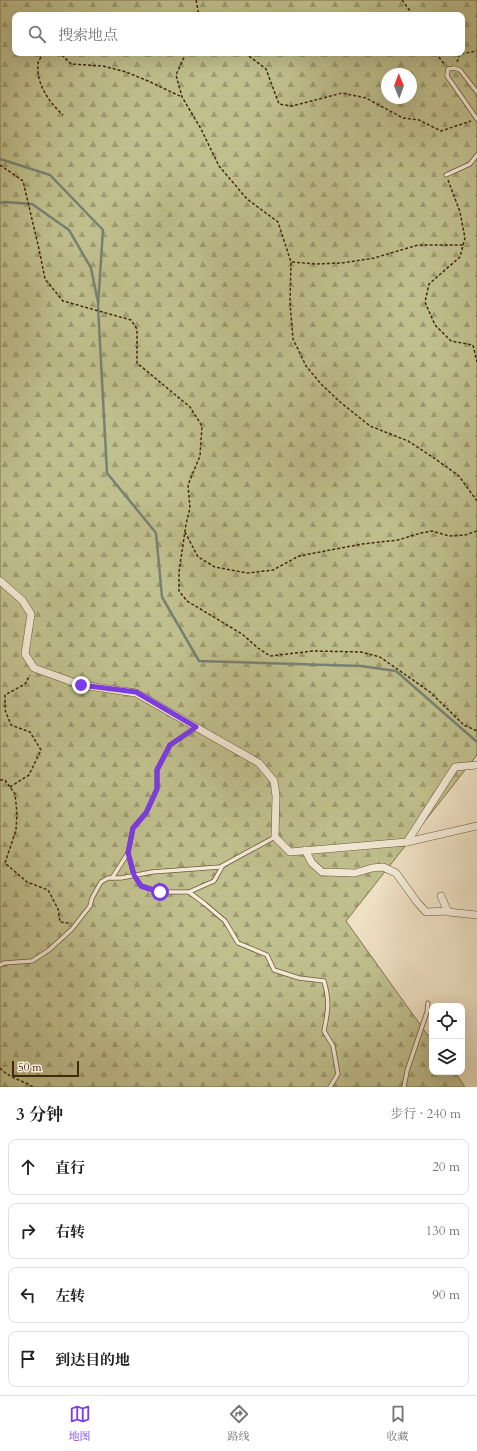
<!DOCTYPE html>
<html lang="zh">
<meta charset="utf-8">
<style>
body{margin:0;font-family:Cardo,"Noto Serif SC",serif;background:#f2f2f2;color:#222}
.controls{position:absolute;right:12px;bottom:12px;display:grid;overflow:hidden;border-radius:8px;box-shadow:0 4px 16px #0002}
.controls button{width:36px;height:36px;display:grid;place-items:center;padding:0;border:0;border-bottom:1px solid #e0e0e0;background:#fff;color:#222;font:20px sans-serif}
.compass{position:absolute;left:381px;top:68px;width:36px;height:36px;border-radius:50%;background:#fff;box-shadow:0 4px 16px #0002;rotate:359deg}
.scale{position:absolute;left:12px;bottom:10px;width:67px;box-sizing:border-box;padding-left:4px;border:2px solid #43290c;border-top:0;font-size:11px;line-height:14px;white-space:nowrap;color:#43290c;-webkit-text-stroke:3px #f4ebd8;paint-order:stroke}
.stop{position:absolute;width:12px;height:12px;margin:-9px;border:3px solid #7c3aed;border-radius:50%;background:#fff}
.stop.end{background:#7c3aed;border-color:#fff;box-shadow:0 1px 4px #0008}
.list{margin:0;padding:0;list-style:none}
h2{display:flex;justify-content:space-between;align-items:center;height:52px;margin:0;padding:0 16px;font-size:17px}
h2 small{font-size:13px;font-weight:400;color:#767676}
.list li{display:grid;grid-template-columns:26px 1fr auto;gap:12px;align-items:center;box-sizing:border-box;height:56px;margin:0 8px 8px;padding:0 8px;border:1px solid #e0e0e0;border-radius:8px}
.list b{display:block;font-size:15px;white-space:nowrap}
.list em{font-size:13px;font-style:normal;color:#767676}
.icon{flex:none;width:22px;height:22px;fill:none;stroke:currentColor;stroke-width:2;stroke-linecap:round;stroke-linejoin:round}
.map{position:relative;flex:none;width:477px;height:1087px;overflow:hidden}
.search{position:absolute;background:#fff;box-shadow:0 4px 16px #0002;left:12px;right:12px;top:12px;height:44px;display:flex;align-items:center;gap:10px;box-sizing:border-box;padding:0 14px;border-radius:8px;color:#767676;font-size:15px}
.sheet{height:308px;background:#fff}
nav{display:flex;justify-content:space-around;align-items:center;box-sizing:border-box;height:56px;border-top:1px solid #e0e0e0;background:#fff;font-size:11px;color:#767676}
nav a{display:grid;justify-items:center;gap:2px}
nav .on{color:#7c3aed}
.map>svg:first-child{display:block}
.forest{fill:url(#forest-firs);stroke:#82744d;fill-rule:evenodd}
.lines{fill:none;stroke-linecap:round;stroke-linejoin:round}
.stream{stroke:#778273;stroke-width:2.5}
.lane-casing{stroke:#6e573a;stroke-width:5}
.street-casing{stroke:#6e573a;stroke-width:8}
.path{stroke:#43290c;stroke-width:1.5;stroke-dasharray:3 2;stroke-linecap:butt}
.lane{stroke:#f4ebd8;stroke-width:3.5}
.street{stroke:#f4ebd8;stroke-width:7}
.route{stroke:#7c3aed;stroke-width:5}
</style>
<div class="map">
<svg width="477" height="1087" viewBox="0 0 477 1087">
<defs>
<pattern id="forest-firs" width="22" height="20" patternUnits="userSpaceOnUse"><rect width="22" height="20" fill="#c0c08e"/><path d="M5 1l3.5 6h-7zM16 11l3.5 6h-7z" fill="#9e9c72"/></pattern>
</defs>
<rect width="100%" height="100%" fill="#eee0c3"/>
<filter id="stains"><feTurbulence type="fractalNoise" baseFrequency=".005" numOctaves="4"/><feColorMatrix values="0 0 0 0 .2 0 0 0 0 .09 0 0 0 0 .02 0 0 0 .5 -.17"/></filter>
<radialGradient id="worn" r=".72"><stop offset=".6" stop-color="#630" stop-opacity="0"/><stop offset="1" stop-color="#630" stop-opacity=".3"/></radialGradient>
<path class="forest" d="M0,0H477V755L346,921L432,1041V1072H455L465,1087H0ZM15,15H462V53H15ZM387,74H411V98H387Z"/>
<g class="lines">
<g class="stream">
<polyline points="0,159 50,175 103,230 98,306 107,473 156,533 162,597 199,661 361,666 396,671 477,742"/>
<polyline points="0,203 5,202 32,204 69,230 91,268 98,302"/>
</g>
<defs>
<g id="lane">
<polyline points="477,92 460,70 454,68 448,69 447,76 477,119"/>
<polyline points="446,175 470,164 477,155"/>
<polyline points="196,728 170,745 157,770 157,789 146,813 133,828 128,853 134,875 141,886 160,892 189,892 214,881 222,867"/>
<polyline points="112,878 128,853"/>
<path d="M189,892L205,904L225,921L238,943L267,955L274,970L299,978L324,981C330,1002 328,1011 324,1031L333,1046L338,1074L330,1087"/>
<polyline points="0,965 4,963 32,961 49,950 72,929 90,906 92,898 101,882 108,878 121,878 152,872 220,867 275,837"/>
<polyline points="404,1087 407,1071 427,1012 428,1003"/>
</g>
<g id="street">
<polyline points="0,581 22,600 31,614 25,654 34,668 81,685 136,693 259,763 274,781 276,796 275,837 290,852 407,842 477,826"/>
<polyline points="407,842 455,767 477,765"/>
<polyline points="305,850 312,863 322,872 355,873 372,868 383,867 396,873 417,902 426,912 448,911"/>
<polyline points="441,896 448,912 477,915"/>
</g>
</defs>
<use href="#lane" class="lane-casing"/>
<use href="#street" class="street-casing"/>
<g class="path">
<polyline points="196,0 199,15"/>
<polyline points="402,0 413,15"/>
<path d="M44,53C42,56 38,60 38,64C36,84 49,102 63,115"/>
<polyline points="52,53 62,55 71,64 103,66 126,72 148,81 182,97"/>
<polyline points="186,53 176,75 182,97 201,129 219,166 247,199 278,222 291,262 290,303 293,339 306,366 321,384 340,402 370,426 408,441 434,458 459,476 477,501"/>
<polyline points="245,53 266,69 279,104 292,106 342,93 366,98 403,118 419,120 441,131 471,121"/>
<polyline points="436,53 444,64"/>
<polyline points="457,62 460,54 477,51"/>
<polyline points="0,165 23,181 39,249 45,279 63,301 131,320 137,329 137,363 190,407 202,426 200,456 188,485 190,508 186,524 179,572 179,591 187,601 242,634 258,648 270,656 313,651 361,652 380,657 430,692 464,725 477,731"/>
<polyline points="448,180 460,212 465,238 460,257 429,284 425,302 435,325 451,341 473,345 477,362"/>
<polyline points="292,262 315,264 342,263 374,258 418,245 463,245"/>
<polyline points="185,532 198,557 215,567 247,573 273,570 299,556 362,544 398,540 421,533 432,531 449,536 465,535 477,531"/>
<polyline points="0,780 5,780 15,794 17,813 16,830 5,863 27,882 48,890 58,909 60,922 69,923"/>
<polyline points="10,787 29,775 41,750 30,732 11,725 5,710 5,695 25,684 30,675"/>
<path d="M0,1068C9,1078 22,1080 33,1087"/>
</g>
<use href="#lane" class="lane"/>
<use href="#street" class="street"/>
</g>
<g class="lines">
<polyline class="route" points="81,685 136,692 196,727 170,745 157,770 157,789 146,813 133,828 128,853 134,875 141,886 160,892"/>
</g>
<rect width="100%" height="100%" filter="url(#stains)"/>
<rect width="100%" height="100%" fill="url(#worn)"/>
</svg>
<div class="controls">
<button><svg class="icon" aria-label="locate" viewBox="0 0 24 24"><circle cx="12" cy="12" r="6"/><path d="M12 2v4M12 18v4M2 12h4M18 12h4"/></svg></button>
<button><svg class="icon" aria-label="layers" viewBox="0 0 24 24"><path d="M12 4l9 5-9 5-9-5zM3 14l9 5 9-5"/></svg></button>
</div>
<svg class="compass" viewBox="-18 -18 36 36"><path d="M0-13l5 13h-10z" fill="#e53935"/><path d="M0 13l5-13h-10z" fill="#767676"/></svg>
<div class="scale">50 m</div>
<div class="stop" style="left:160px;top:892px"></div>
<div class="stop end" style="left:81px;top:685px"></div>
<div class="search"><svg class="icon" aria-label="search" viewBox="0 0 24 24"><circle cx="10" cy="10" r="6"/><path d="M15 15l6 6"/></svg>搜索地点</div>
</div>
<section class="sheet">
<h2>3 分钟<small>步行 · 240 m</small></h2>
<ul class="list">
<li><svg class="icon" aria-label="ahead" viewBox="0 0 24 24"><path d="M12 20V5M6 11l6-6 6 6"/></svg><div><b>直行</b></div><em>20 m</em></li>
<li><svg class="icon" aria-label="right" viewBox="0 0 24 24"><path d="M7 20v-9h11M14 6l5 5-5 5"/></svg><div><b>右转</b></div><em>130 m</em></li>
<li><svg class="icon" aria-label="left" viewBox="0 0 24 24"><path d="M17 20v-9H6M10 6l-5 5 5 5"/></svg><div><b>左转</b></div><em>90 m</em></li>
<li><svg class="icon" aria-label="arrive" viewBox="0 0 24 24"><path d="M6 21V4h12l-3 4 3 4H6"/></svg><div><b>到达目的地</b></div></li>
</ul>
</section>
<nav>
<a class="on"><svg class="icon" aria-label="map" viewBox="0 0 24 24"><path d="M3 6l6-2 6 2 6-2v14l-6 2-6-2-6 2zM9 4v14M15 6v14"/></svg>地图</a>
<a><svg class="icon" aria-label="directions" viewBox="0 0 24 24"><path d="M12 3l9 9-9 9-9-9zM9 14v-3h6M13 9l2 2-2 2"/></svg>路线</a>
<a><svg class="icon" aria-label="saved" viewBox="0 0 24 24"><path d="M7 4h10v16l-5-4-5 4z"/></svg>收藏</a>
</nav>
